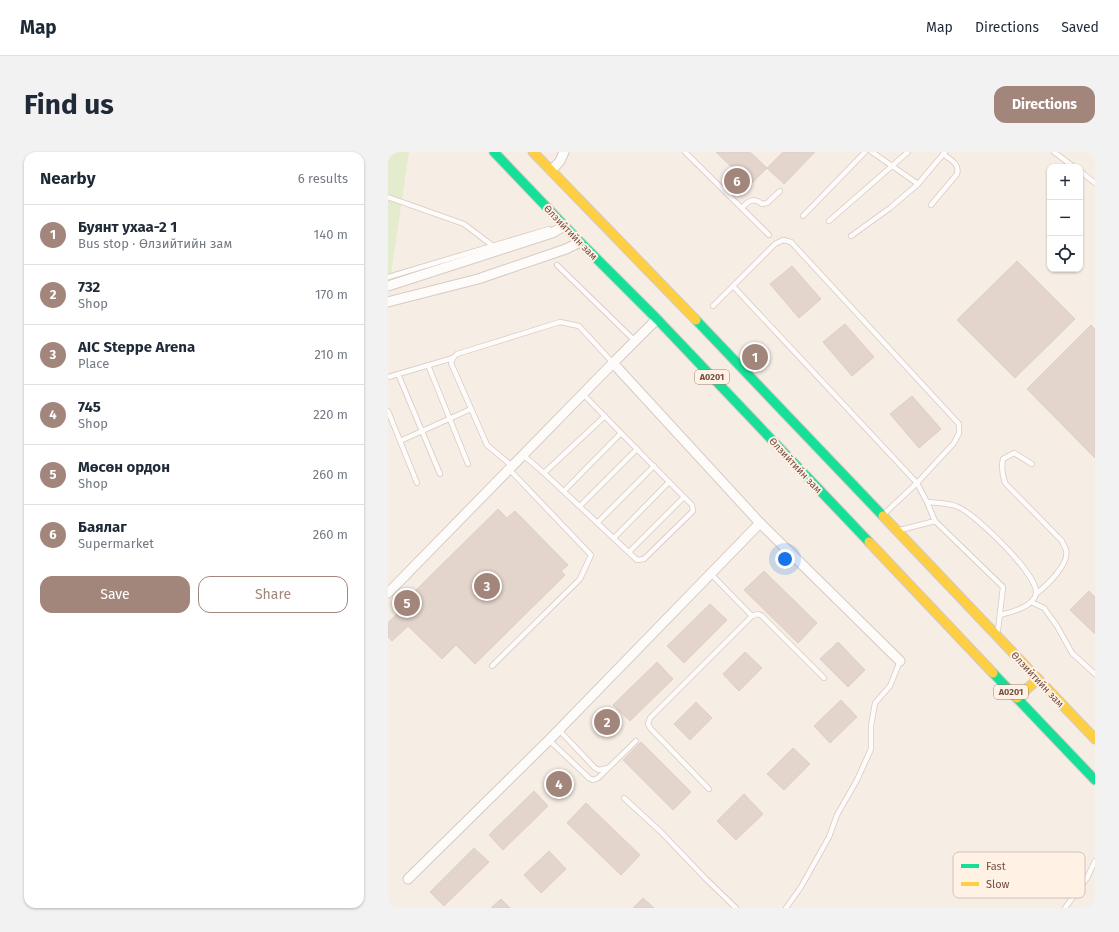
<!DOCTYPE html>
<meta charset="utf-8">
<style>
body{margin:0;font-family:"Fira Sans",sans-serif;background:#f2f2f3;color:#1f2937}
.controls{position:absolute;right:12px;top:12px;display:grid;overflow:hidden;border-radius:8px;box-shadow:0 1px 3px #0004}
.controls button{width:36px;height:36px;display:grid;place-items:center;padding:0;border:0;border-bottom:1px solid #e0e1e3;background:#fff;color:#1f2937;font:20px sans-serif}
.you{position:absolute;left:397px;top:407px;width:14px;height:14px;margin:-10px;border:3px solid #fff;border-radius:50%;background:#1a73e8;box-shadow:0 0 0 6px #1a73e833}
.badge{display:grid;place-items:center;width:26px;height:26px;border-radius:50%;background:#a2867c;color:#fff;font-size:13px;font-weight:700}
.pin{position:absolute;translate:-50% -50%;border:2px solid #fff;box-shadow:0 1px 4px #0006}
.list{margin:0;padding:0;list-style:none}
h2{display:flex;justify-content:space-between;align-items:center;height:52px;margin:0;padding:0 16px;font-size:17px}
h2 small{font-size:13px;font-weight:400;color:#747a83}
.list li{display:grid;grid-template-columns:26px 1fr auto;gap:12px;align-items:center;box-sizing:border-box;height:60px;padding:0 16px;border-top:1px solid #e0e1e3}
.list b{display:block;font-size:15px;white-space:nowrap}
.list p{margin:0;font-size:13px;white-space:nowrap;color:#747a83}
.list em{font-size:13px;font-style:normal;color:#747a83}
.actions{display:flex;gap:8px;padding:12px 16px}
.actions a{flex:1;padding:9px 0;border:1px solid #a2867c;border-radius:12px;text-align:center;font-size:14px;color:#a2867c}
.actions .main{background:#a2867c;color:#fff}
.icon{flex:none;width:22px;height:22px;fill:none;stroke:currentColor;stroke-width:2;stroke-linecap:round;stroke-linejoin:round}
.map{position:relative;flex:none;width:707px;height:756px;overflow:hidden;border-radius:12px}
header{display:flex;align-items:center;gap:24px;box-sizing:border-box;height:56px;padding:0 20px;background:#fff;border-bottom:1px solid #e0e1e3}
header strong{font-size:19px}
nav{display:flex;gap:22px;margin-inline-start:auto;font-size:14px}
.intro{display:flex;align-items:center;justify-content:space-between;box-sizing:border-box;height:96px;padding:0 24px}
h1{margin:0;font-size:28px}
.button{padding:10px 18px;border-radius:12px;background:#a2867c;color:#fff;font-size:14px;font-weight:700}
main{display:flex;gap:24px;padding:0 24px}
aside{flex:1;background:#fff;border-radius:12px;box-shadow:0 1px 3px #0004}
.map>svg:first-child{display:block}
.green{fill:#e4ecce}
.building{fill:#e3d4cc;stroke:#dfcec7}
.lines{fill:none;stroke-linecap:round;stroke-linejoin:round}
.lane-casing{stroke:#d7cac3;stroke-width:6}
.street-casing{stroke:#d7cac3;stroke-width:11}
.fast-casing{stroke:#d5c8c2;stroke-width:11}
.slow-casing{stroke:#d5c8c2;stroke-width:11}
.lane{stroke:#fefcfb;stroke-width:4.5}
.street{stroke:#fefcfb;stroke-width:9}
.fast{stroke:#16e098;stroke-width:9}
.slow{stroke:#ffcf43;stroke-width:9}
.labels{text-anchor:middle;stroke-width:4;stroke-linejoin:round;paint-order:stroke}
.shield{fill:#fff1e4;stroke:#9e8074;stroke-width:1}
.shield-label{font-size:9px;font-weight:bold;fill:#744f44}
.street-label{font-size:10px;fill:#744f44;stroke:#fff1e4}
.key{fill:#fff1e4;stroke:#d5c0b4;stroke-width:1}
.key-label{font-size:11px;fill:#744f44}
</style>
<header>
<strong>Map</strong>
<nav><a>Map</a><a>Directions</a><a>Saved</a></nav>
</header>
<div class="intro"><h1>Find us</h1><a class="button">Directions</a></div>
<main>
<aside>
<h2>Nearby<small>6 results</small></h2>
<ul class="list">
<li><span class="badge">1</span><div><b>Буянт ухаа-2 1</b><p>Bus stop · Өлзийтийн зам</p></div><em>140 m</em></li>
<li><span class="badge">2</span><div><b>732</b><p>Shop</p></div><em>170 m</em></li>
<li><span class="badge">3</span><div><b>AIC Steppe Arena</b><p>Place</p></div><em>210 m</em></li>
<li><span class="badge">4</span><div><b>745</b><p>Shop</p></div><em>220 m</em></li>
<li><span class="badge">5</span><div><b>Мөсөн ордон</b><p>Shop</p></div><em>260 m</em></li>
<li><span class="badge">6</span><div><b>Баялаг</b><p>Supermarket</p></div><em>260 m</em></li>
</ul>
<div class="actions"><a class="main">Save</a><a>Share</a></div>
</aside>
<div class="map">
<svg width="707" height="756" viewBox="0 0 707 756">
<rect width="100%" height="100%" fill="#f6ede5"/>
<polygon class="green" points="0,0 21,0 0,142"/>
<g class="building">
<polygon points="328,0 362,0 379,16 362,33"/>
<polygon points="395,0 427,0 396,32 379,16"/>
<polygon points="629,109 687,167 627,226 569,168"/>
<polygon points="404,114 433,147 411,166 382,132"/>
<polygon points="457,172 486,205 464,224 435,190"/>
<polygon points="703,173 707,177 707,306 639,237"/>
<polygon points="524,244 553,277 531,296 502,262"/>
<polygon points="110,357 119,366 127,359 180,413 173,419 177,423 87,512 68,493 54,507 20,474 4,489 0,485 0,471 23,447 21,445"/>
<polygon points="376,419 429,471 410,491 356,438"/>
<polygon points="701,439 707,445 707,482 682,458"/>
<polygon points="322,452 339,468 296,511 279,494"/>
<polygon points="450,490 477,518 460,535 432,507"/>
<polygon points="357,500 374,516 351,539 335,522"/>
<polygon points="269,510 285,527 242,569 225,553"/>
<polygon points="453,548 469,565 442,591 426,574"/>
<polygon points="308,550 324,566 302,588 286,572"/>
<polygon points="253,590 303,640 285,658 235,608"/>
<polygon points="405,596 422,612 396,638 379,622"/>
<polygon points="146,639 160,654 115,698 101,683"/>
<polygon points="356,642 375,662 348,688 329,669"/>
<polygon points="198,651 252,703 233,723 179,671"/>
<polygon points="86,696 101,710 56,754 42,740"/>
<polygon points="161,699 178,717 153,741 136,723"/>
<polygon points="255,746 266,756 245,756"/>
<polygon points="113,747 122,756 103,756"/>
</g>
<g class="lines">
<defs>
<g id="lane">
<polyline points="297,0 381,83"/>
<polyline points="484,0 530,32"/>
<polyline points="666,0 686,15"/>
<polyline points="692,19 707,31"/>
<polyline points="0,45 76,72 105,94"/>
<path d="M543,53L569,22C572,12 563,8 555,2"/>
<path d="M354,56C360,49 365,45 374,52L379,51L392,39"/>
<polyline points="415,64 477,0"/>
<polyline points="441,69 520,0"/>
<polyline points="463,84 502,56 530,32 557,0"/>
<polyline points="169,113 247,189"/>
<polyline points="0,125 161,77"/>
<polyline points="345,134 387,92 395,88 403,90 571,272 571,281 566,291 529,331 539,350 547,369"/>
<polyline points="325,154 345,134 529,331 497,361"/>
<polyline points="40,213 80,312"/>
<polyline points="10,222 52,322"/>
<polyline points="0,225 65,206"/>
<path d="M195,242C231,279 267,316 304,353L305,359L256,407L249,408L156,321L217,264"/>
<polyline points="0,259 29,331"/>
<polyline points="12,289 83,257"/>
<polyline points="135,303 156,321"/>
<path d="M644,312L626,301L615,307C613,316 614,322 617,331L674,389C675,392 677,395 678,398C682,412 658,434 648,442"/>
<polyline points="124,314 99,293 63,211 65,206 69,202 172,170 191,174 225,211"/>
<polyline points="176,339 233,281"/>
<path d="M539,350C549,351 561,351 570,355C586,361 652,424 648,442C645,455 624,460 612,463"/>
<polyline points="192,354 249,297"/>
<polyline points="209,371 266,314"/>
<polyline points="512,378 547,369 615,435 610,478"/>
<polyline points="226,386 281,330"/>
<polyline points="241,400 296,345"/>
<polyline points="323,422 364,464"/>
<polyline points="643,450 656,456 669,474 684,501 707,522"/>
<polyline points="104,514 192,427 203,403 121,317"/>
<polyline points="171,578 207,616 211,618 220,616"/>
<polyline points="161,588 201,626 205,628 210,626 248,589"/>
<polyline points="321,637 263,577 260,572 262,566 364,464 370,462 374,464 436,526"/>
<polyline points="236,646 273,680 317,726 348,756"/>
<polyline points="398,756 413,735 441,685 449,663 469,628 483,597 483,574 487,551 502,534 512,509"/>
<polyline points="677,756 699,726 707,709"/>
</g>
<g id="street">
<polyline points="163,19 172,9 176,0"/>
<polyline points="0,134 164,81 176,74"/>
<polyline points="0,150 90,127 178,97 192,90"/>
<polyline points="372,371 512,509"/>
<polyline points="0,441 225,211"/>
<polyline points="20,727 161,588 372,371 225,211 269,167"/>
</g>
<g id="fast">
<polyline points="106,0 192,90 269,167 481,390"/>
<polyline points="308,168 495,364"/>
<polyline points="605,521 707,628"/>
</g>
<g id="slow">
<polyline points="145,0 308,168"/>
<polyline points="495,364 707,587"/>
<polyline points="481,390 605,521"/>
<polyline points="629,546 650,527"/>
</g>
</defs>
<use href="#lane" class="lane-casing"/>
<use href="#street" class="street-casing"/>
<use href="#fast" class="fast-casing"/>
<use href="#slow" class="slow-casing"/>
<use href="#lane" class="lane"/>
<use href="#street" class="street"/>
<use href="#fast" class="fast"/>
<use href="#slow" class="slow"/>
</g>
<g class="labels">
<g class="shield">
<rect x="307" y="218" width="34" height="14" rx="3"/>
<rect x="606" y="533" width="34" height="14" rx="3"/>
</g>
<g class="shield-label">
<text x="324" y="228">A0201</text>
<text x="623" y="543">A0201</text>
</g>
<g class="street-label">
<text transform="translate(183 80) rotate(46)" y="4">Өлзийтийн зам</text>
<text transform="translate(408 313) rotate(47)" y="4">Өлзийтийн зам</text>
<text transform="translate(650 527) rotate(47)" y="4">Өлзийтийн зам</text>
</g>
</g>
<rect x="565" y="700" width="132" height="46" rx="6" class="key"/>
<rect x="573" y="712" width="18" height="4" fill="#16e098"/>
<rect x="573" y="730" width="18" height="4" fill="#ffcf43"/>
<g class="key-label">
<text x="598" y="718">Fast</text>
<text x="598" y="736">Slow</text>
</g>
</svg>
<div class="controls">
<button>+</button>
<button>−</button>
<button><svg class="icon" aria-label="locate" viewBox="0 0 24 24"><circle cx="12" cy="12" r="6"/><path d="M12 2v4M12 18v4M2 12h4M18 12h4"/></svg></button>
</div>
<div class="you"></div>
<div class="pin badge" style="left:367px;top:205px">1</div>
<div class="pin badge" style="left:219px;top:570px">2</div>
<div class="pin badge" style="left:99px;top:434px">3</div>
<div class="pin badge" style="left:171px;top:632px">4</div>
<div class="pin badge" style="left:19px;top:451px">5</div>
<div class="pin badge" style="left:349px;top:29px">6</div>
</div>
</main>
